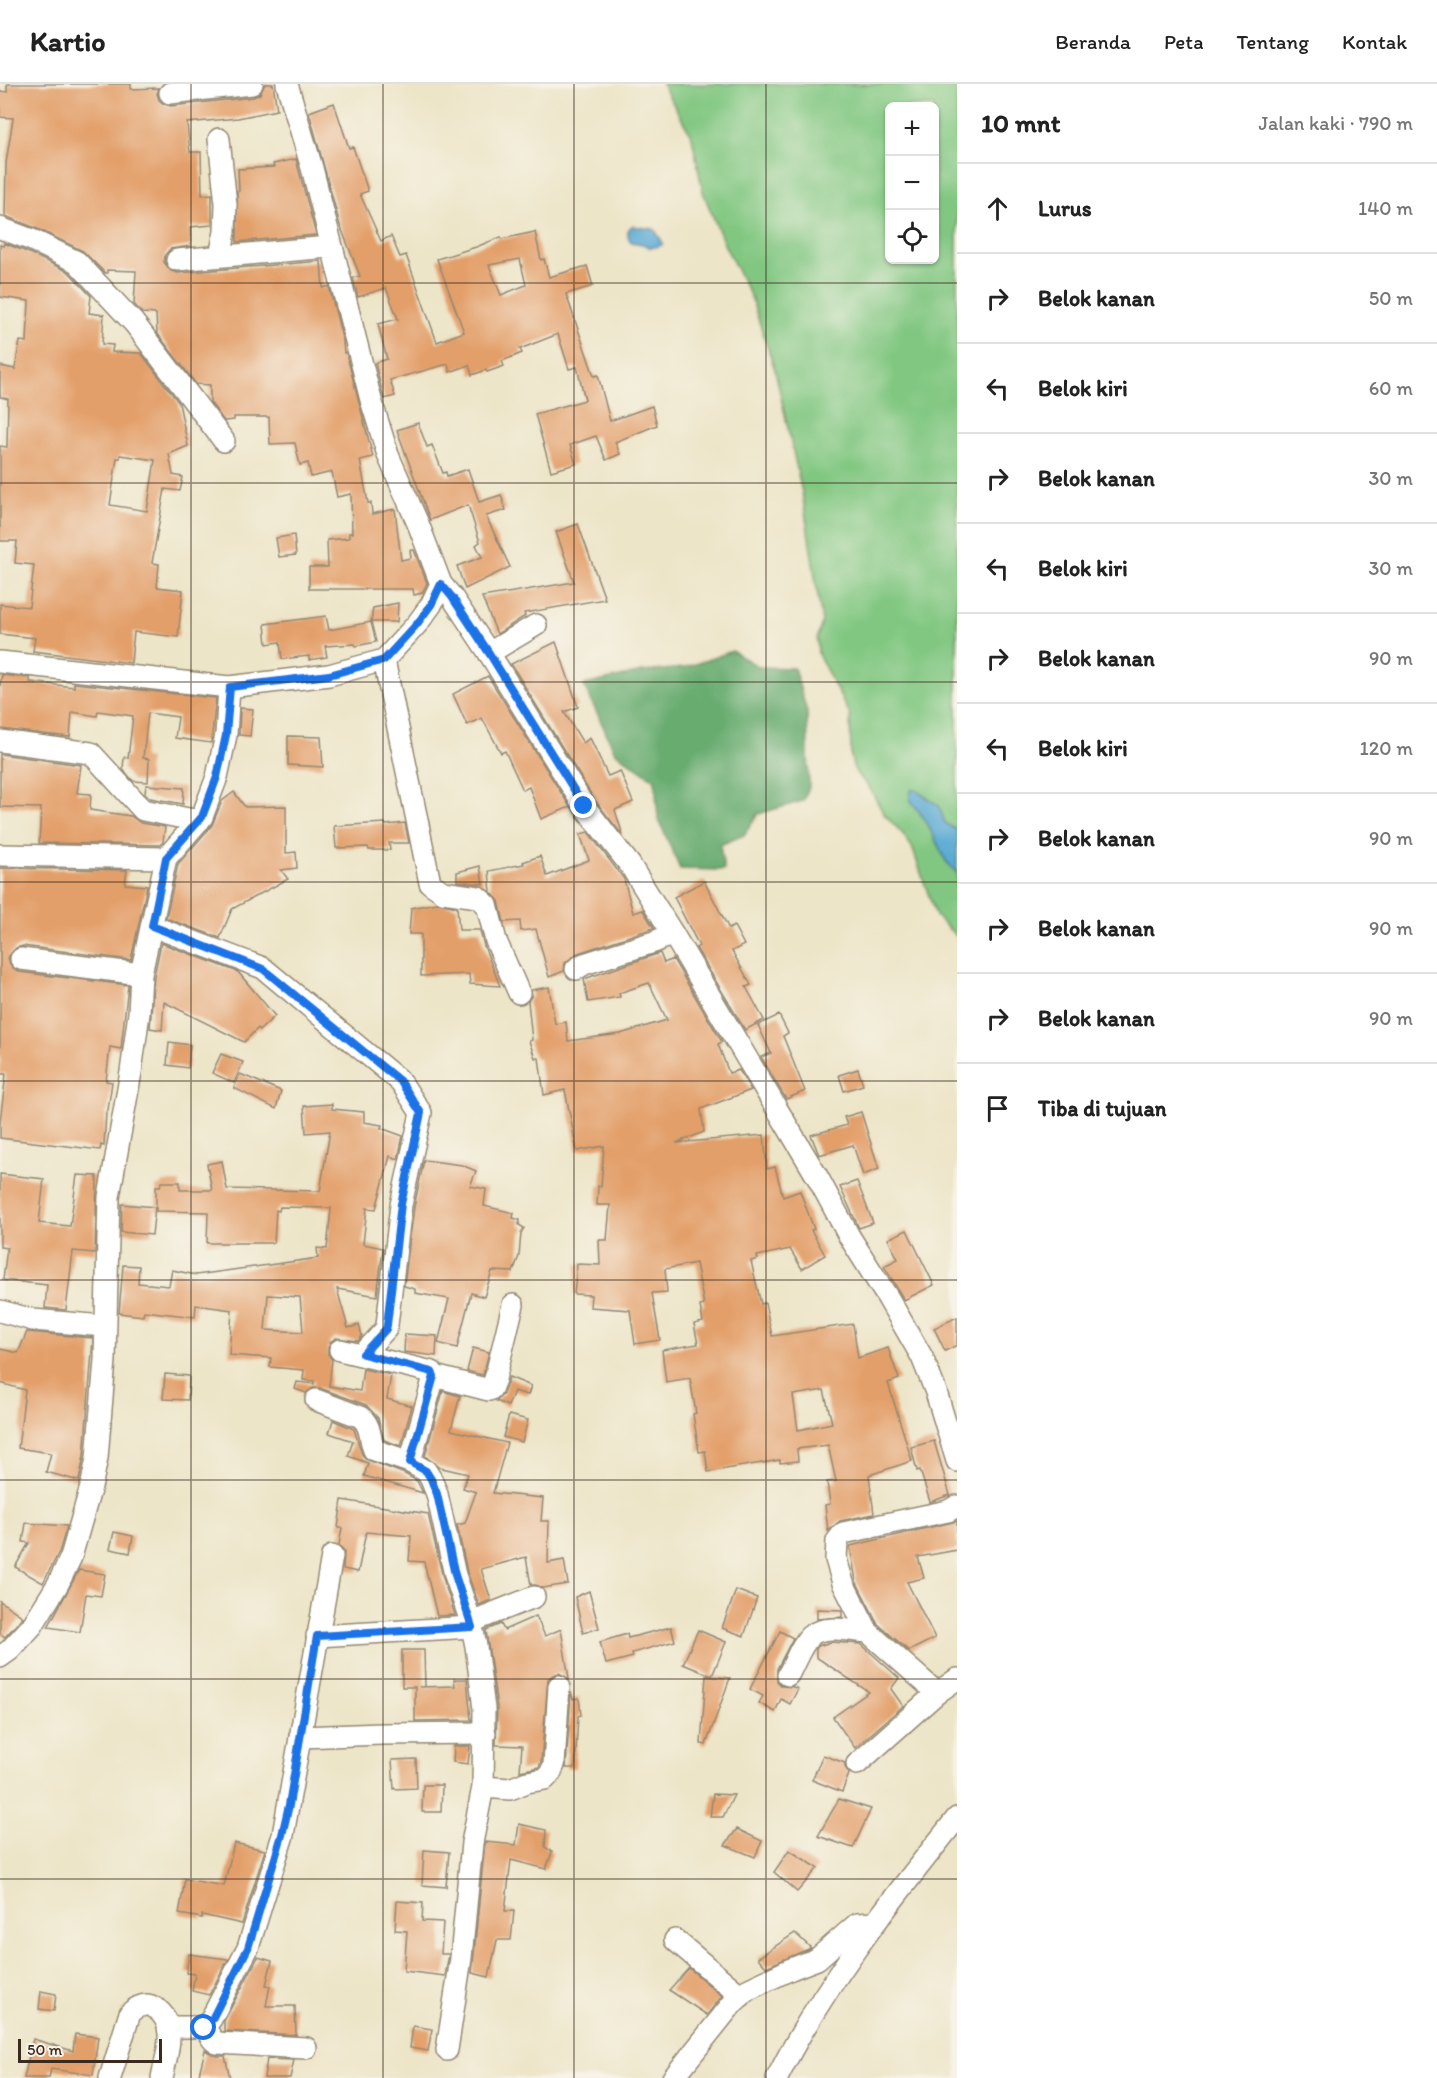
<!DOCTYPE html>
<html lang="id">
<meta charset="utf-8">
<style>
body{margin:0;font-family:Itim,sans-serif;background:#f2f2f2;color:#222}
.controls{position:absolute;right:18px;top:18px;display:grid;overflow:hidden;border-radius:9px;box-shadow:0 2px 4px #0004}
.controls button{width:54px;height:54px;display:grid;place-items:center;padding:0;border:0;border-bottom:2px solid #e0e0e0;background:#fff;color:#222;font:30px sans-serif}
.scale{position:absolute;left:18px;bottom:15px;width:144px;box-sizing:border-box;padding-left:6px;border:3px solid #3b2a1e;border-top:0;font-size:16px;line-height:21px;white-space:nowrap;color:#3b2a1e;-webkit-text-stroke:4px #f7f3e8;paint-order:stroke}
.stop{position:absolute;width:18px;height:18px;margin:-14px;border:4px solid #1a73e8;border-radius:50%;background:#fff}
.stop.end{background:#1a73e8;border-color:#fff;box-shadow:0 2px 6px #0008}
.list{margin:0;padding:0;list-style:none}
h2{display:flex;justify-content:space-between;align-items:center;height:78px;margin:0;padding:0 24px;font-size:26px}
h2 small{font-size:20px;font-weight:400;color:#767676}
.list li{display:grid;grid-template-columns:39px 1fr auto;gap:18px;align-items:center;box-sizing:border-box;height:90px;padding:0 24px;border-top:2px solid #e0e0e0}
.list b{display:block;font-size:22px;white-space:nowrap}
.list em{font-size:20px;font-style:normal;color:#767676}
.icon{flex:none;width:33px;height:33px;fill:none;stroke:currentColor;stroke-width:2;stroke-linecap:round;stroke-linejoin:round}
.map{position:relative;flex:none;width:957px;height:1994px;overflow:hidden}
header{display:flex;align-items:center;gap:36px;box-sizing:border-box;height:84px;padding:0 30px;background:#fff;border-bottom:2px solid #e0e0e0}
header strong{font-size:28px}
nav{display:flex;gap:33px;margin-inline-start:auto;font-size:21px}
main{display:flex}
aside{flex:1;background:#fff}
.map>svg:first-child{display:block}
.green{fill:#81c781;stroke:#5e7850;stroke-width:1.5;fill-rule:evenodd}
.forest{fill:#68ac6f;stroke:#526b46;stroke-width:1.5}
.water{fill:#5aaad4;stroke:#4a6a79;stroke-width:1.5}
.building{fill:#e39f69;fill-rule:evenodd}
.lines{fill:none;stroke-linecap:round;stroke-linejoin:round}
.minor-casing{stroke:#948873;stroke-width:24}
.minor{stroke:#fff;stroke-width:21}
.route{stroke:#1a73e8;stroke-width:8}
.grid{fill:none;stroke:#3b2a1e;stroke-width:1.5;stroke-opacity:0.55}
</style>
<header>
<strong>Kartio</strong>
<nav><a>Beranda</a><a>Peta</a><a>Tentang</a><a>Kontak</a></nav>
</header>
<main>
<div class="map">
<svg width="957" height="1994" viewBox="0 0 957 1994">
<rect width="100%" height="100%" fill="#f7f3e8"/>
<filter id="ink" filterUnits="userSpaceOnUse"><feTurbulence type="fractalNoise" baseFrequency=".0167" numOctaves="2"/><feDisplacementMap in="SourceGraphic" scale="12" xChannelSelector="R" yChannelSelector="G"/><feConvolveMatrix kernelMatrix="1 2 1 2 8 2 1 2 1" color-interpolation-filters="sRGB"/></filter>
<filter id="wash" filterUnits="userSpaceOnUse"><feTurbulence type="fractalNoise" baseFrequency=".008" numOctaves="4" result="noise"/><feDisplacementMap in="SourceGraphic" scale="24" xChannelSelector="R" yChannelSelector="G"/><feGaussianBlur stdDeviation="1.35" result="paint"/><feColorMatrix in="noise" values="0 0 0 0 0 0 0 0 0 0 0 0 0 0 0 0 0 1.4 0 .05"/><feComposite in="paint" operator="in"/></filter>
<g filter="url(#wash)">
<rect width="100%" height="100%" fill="#ede5c8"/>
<path class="green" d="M662,0H957V747L910,715L926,737L946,777L957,789V853L936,832L912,763L902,749L884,730L869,703L857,690L853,682L851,673L850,631L818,570L817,555L822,538L802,408L775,286L751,213L725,162L703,108L692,53ZM890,22H934V176H890Z"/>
<polygon class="forest" points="732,567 759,583 794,584 807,628 809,703 803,717 758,730 744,751 720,761 724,786 680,785 658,734 655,696 615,668 584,601 642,588 684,584"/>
<g class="water">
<polygon points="632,142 654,145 662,157 662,161 651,164 643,160 631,158 628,153 628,146"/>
<polygon points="911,706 916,706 939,722 945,739 957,747 957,789 946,777 926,737 910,715"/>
</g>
<g id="blocks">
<g class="building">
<polygon points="7,0 131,0 131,5 159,4 157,10 159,16 164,20 171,22 253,13 260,10 265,0 273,0 277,26 238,34 187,39 190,68 201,68 202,111 212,110 212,141 190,143 191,162 170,165 165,171 164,178 171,187 178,189 321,177 323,204 329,202 343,258 344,269 346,268 373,373 360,376 368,419 371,419 372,430 395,425 401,476 411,474 410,466 414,466 427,499 422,509 414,511 413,505 309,505 309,483 328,483 327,456 349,454 349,449 352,449 351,410 337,413 332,388 311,393 308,379 300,381 295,359 270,360 269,333 234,333 234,336 224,337 210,318 210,301 196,300 157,249 156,230 142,229 134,220 136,187 107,186 107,189 105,189 83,167 38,145 5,132 6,79 13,34 0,33 0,7 7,8"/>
<path d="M334,19L349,64L353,63L368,107L360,110L381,157L391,152L400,173L406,171L437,258L464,248L437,175L476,163L501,153L502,155L535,148L541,176L544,175L549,193L587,182L593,202L566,210L594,292L598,291L610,337L652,322L657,341L615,358L620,370L606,376L596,352L570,361L576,380L551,387L535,330L585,316L577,283L569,285L558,250L520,265L522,269L502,277L504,282L487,288L486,286L472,291L469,281L450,288L448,280L390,296L395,312L384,315L375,279L387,275L378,240L398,235L386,204L358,213L353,194L360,192L340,141L309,28ZM520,175L526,201L501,211L489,181Z"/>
<polygon points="296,75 316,151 237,158 237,107 239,107 238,85 274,83 273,80"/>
<path d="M4,159L27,168L69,188L91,212L89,229L104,231L102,260L113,261L112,268L141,269L179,319L188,362L169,370L173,391L183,393L180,407L165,405L152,479L159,480L157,503L183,506L178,553L134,548L131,579L33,567L35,554L0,550V520L29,523L34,481L15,479L17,457H0V362L7,363L8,315L0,313V282L15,285L20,257L27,258L29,217L0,213V161L4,162ZM120,371L155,376L147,427L110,421L117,374H120Z"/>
<polygon points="418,339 427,363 432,361 443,389 446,388 447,392 468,385 479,418 501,411 506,426 486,432 510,483 465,505 457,482 482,473 476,461 480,458 468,421 430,436 397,346"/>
<polygon points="578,440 605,515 524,529 525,532 497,550 482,513 574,498 556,448"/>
<polygon points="294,451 296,471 279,473 276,454"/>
<polygon points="398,519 397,538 371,538 373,524"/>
<polygon points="326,532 329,546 371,538 376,558 356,562 355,560 325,562 327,573 309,576 309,572 282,575 280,558 267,560 265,540"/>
<polygon points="556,558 578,623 564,628 583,659 590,654 608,692 620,687 633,718 615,726 623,752 594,715 511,580"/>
<polygon points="2,591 30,594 30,598 74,603 74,599 216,614 211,659 175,654 178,633 148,629 143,674 149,675 148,698 133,697 123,685 124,673 128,674 133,632 98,627 97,632 72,628 70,653 0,645 0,601"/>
<polygon points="488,592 570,723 541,735 529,703 523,706 505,667 501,669 482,634 467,641 453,610"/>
<polygon points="240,624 253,625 250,652 239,651"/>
<polygon points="288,652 321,653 323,683 288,681"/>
<polygon points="0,670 81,681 77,709 91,710 90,726 131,732 141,739 165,743 163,758 160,761 39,759 41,724 0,723"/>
<polygon points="146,701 184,704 183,720 150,714 145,709"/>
<polygon points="234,708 245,723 286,722 286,769 296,768 297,784 281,786 288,795 232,825 220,854 166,834 178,780 212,741 222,717"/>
<polygon points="385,739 386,741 405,739 409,759 389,759 390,766 369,766 368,763 336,764 334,742"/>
<polygon points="588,748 624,795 633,829 643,826 654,844 578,869 565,879 564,887 549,893 536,845 521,847 520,837 504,838 499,817 491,808 489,787 524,780 523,778 540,772 547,792 589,776 580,750"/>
<polygon points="480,782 483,800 457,797 457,788"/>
<polygon points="0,784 127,786 125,800 147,802 131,876 23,862 16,864 8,873 10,880 14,885 19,888 128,901 121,965 110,963 106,997 112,998 108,1026 106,1028 104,1062 101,1061 100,1066 0,1054 0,1037 6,990 0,990"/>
<polygon points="704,797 729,845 734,842 744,861 732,867 751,901 746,903 764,936 745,946 696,864 699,862 674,813"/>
<polygon points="437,819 457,823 459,846 480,846 484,862 500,902 470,900 469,890 421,892 421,850 409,850 411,824"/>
<polygon points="161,859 238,888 275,932 260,946 258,944 244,958 164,918 162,946 150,944 154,892"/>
<path d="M660,869L664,879L673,875L722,958L718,960L729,989L739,986L751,1006L701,1025L704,1048L676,1059L764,1051L767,1085L775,1083L783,1113L800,1107L814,1145L811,1146L825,1171L802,1185L790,1165L757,1172L758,1175L751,1177L761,1220L765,1219L772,1252L853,1240L858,1274L888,1264L899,1295L888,1299L912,1377L869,1391L874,1430L840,1437L828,1447L825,1421L830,1420L827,1398L836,1397L828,1361L797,1365L798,1377L780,1379V1376L708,1388L705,1367L699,1368L693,1330L696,1329L690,1294L666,1298L662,1266L698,1260L694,1240L703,1238L700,1222L704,1221L696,1179L665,1185L667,1208L652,1209L660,1256L635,1260L630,1226L590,1223L591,1211L574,1210L577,1180L600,1181L599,1156H607L610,1121H597L598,1102H601L604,1062L577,1067L565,1006L544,1011L539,974H535L529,957L532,956L528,917L532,911L531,906L549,903L555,940L566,938L568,957L620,950L667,936L649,899L619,909L620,913L588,918L584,895ZM824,1306L832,1339L798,1346L793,1311Z"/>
<polygon points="779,931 788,949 783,952 805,1007 786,1015 761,973 771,969 758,941"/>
<polygon points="169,958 190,961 188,984 167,981"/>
<polygon points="221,970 243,978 234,999 212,989"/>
<polygon points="858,985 863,1001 844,1007 839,991"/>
<polygon points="240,990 281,1007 276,1025 234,1004"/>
<path d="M332,1020V1025L364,1028V1038L382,1041L381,1044L403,1052L398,1075L390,1072L376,1125L367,1124L363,1160L383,1164L377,1212L337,1205L348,1244L359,1241L362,1252L358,1257L336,1254L330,1258L328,1264V1270L332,1276L329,1302L360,1307L363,1285L391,1291L387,1315L412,1322L401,1362L384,1356L378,1334L366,1321L320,1304H313L306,1309L295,1305L297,1298L314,1300V1297L303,1296L304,1286L270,1283L271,1274L229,1271L232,1226L196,1221L195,1233L144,1227L143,1232L119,1229L123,1181L139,1182L138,1199L169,1202L172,1186L196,1191L318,1174L317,1164L327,1165L331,1124L280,1123L279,1127L276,1126L274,1159H207L208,1128L156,1127V1102H160L162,1098H180V1106H212L207,1080L222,1077L227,1105L320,1107L330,1047L306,1049L304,1022ZM268,1211L300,1213L303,1248L265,1246Z"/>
<polygon points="861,1028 879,1085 863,1091 853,1061 819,1071 811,1051 847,1041 844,1033"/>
<polygon points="424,1076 462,1081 476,1087 470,1102 486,1105 484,1122 514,1129 513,1134 520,1136 519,1141 524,1144 521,1149 519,1172 513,1188 492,1187 484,1213 471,1209 457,1264 438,1259 449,1215 415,1209 415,1205 404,1202 414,1123"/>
<polygon points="0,1090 44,1095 39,1139 70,1142 77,1091 97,1092 95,1169 73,1167 66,1226 45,1224 47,1201 3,1196 7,1164 0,1163"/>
<polygon points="857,1097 873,1139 859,1144 840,1103"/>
<polygon points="122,1120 155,1123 152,1151 121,1148"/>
<polygon points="907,1146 934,1201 904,1216 884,1182 898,1175 888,1155"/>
<polygon points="957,1233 957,1261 945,1267 934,1244"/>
<polygon points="27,1248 93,1254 84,1372 79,1397 46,1388 51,1369 18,1364 25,1306 0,1299 0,1265 18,1269"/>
<polygon points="405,1250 437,1252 436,1272 404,1268"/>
<polygon points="473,1264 489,1268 483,1291 467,1287"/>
<polygon points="165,1290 189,1292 188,1316 163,1315"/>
<polygon points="509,1293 531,1302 528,1311 514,1307 508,1322 496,1317 503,1310"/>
<polygon points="443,1307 460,1312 451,1346 507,1359 493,1409 543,1414 541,1437 549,1437 548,1479 564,1476 568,1500 543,1504 536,1501 531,1501 526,1473 481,1485 491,1516 479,1521 467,1488 457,1441 465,1439 476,1408 463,1404 468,1390 438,1383 425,1372"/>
<polygon points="509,1331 528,1336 522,1358 503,1353"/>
<polygon points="333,1336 354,1345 362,1370 365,1375 405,1390 417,1397 423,1409 364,1392 368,1379 348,1372 353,1357 329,1349"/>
<polygon points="934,1357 950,1411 930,1418 920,1386 917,1387 911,1363"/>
<polygon points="342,1416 428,1430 443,1494 455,1531 437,1532 424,1478 409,1477 411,1452 366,1448 358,1488 343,1485 344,1468 339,1461 342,1444 338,1444"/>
<polygon points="957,1437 957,1466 918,1473 924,1494 907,1498 935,1554 909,1567 878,1540 856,1497 850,1462"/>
<polygon points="26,1439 67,1442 59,1468 43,1499 15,1483 29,1459 23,1458"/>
<polygon points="114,1448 133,1452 130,1469 110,1465"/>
<polygon points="79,1486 105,1490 101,1512 86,1510 80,1548 48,1543"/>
<polygon points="736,1506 757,1514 744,1552 722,1544"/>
<polygon points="589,1507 599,1544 583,1549 575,1513"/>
<polygon points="0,1517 23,1533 5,1553 0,1550"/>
<polygon points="817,1525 842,1526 842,1533 817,1535"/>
<polygon points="536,1532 545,1552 561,1545 569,1595 559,1589 553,1591 548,1595 541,1678 539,1683 520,1687 522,1662 496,1661 497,1623 486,1546 501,1540 504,1546"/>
<polygon points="671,1543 675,1557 632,1569 633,1573 606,1580 600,1558 627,1550 628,1554"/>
<polygon points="698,1546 726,1558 712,1592 683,1580"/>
<polygon points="780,1547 793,1554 777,1585 777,1597 782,1602 793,1603 798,1605 790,1620 781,1615 775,1628 759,1619 763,1612 750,1605"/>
<polygon points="831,1558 861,1560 899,1594 891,1605 903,1622 855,1664 833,1633 869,1608 816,1573 816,1565 818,1562"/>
<polygon points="402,1566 424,1566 425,1603 419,1603 455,1602 454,1595 467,1595 471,1636 415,1637 415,1603 402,1603"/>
<polygon points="706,1592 730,1594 706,1661 701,1660"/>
<polygon points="571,1608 573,1615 579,1614 581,1631 578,1632 575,1684 566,1684"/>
<polygon points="454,1662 470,1662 468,1680 453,1678"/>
<polygon points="823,1671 845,1679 845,1683 849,1690 842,1708 812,1696"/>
<polygon points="416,1675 417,1704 394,1705 392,1676"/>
<polygon points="423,1701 442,1701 441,1728 422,1728"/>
<polygon points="713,1710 734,1711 723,1733 710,1733"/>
<polygon points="839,1715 871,1725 853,1764 818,1752"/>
<polygon points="519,1740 546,1746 545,1763 552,1768 546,1785 511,1776 505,1827 514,1827 511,1856 497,1856 489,1893 472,1889 485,1758 516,1761"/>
<polygon points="737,1745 762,1757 755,1773 725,1761"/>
<polygon points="234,1759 265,1766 242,1840 202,1831 202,1834 179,1830 185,1795 224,1802"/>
<polygon points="424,1766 449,1768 446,1803 422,1801"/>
<polygon points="789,1766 818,1784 797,1808 774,1788"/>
<polygon points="397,1817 423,1819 422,1837 443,1838 441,1870 449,1870 445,1892 404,1887 407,1847 395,1846"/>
<polygon points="795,1849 811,1864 766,1883 758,1874"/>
<polygon points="189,1870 228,1875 209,1911 192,1907 195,1890 186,1889"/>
<polygon points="258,1873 272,1877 266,1901 270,1902 266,1922 295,1922 296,1951 224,1947 224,1937"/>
<polygon points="689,1884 722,1912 707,1931 669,1906"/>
<polygon points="41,1907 56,1910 54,1927 39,1925"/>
<polygon points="413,1942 432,1945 428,1967 410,1964"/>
<polygon points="75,1950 98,1953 93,1991 51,1985 49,1994 24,1994 33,1955 73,1967"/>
<polygon points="205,1966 216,1972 225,1972 230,1994 198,1994"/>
<polygon points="267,1975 294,1976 290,1994 264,1994"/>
</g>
</g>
</g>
<g filter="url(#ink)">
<use href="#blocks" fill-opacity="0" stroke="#948873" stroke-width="1.5"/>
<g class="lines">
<defs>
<g id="minor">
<polyline points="170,9 252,0"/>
<polyline points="219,55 226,120 225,148 220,172"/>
<polyline points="0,144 32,156 77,178 134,239 224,357"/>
<polyline points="177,176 330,163"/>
<polyline points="441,500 452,513 489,569 584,722 630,781 673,850 818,1094 849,1152 888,1214 922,1273 936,1308 957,1377"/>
<polyline points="489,569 536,541"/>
<polyline points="384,576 430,799 443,808 478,813 487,821 496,857 519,909"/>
<polyline points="0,578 229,603 329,591 384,576 417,540 431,521 441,500 419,442 388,371 371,316 312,84 287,0"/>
<polyline points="0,657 91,669 143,726 199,737"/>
<polyline points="0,771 166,774"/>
<polyline points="152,842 263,884 401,998 421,1029 401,1121 387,1241 386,1245 363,1270"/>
<polyline points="21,875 141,890"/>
<polyline points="576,885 584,880 654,858 673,850"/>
<polyline points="0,1227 33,1236 104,1242"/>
<polyline points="340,1266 432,1288 433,1296 410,1378 426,1387 431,1395 437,1410 455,1491 471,1538 476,1562 484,1625 483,1703 472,1759 461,1874 447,1966"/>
<polyline points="434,1292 489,1306 491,1305 495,1295 513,1221"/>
<path d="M316,1316L361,1333C372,1343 369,1354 374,1366L410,1378"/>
<polyline points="957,1422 948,1427 843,1449 837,1457 836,1475 843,1499 868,1548 937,1609 957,1595"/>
<polyline points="471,1538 534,1513"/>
<polyline points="317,1552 472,1543"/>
<polyline points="0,1573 10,1566 32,1542 58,1500 71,1473 92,1399 97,1374 105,1276 109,1113 131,988 139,929 141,890 166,774 202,733 217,693 226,651 229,603"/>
<path d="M788,1591C795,1579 800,1562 810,1552C824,1540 852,1547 868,1548"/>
<polyline points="300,1653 382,1650 485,1649"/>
<polyline points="857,1680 937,1609"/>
<polyline points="483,1703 510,1705 527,1698 545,1695 550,1690 554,1681 559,1602"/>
<polyline points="675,1856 741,1912"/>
<polyline points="169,1943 204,1943 211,1935 248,1864 283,1751 332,1472"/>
<polyline points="204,1943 213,1956 217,1959 306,1964"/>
<path d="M110,1994L130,1929C138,1922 146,1918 155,1924C179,1939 166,1972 162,1994"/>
<polyline points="673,1994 733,1919 747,1906 791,1885 817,1875 857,1840 874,1839"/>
<path d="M777,1994C825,1898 891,1817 957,1734"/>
</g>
</defs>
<use href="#minor" class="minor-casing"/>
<use href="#minor" class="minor"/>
</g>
</g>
<g class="lines" filter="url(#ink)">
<polyline class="route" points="204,1944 212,1935 248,1864 282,1751 289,1721 317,1552 472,1543 455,1491 437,1410 431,1395 426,1387 410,1378 434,1292 432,1288 363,1270 386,1245 387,1241 401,1120 421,1029 401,998 263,885 152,842 166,774 202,733 217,693 226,651 230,603 329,591 384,576 417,540 431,521 441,500 452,513 489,569 584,722"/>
</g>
<path class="grid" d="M191,0V1994M383,0V1994M574,0V1994M766,0V1994M0,199H957M0,399H957M0,598H957M0,798H957M0,997H957M0,1196H957M0,1396H957M0,1595H957M0,1795H957"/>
</svg>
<div class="controls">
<button>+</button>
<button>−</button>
<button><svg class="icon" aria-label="locate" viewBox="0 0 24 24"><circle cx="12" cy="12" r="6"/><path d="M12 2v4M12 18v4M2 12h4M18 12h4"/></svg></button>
</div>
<div class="scale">50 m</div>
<div class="stop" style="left:204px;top:1944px"></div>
<div class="stop end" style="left:584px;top:722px"></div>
</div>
<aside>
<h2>10 mnt<small>Jalan kaki · 790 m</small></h2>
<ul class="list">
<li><svg class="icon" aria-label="ahead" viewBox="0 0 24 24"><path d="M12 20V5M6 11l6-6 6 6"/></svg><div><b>Lurus</b></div><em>140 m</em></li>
<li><svg class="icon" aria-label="right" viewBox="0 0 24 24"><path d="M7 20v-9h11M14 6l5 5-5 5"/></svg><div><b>Belok kanan</b></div><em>50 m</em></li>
<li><svg class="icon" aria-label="left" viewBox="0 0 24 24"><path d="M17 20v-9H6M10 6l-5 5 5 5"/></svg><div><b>Belok kiri</b></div><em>60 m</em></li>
<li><svg class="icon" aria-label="right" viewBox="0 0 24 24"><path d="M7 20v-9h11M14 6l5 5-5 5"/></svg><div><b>Belok kanan</b></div><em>30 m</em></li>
<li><svg class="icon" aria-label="left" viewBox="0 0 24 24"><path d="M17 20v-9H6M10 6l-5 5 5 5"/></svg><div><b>Belok kiri</b></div><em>30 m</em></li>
<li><svg class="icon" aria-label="right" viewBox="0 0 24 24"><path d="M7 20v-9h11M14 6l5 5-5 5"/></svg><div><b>Belok kanan</b></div><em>90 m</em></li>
<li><svg class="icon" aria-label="left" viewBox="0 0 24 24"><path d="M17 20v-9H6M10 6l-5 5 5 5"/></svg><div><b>Belok kiri</b></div><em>120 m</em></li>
<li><svg class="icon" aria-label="right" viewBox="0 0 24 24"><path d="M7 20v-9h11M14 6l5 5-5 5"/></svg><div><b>Belok kanan</b></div><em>90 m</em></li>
<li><svg class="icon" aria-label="right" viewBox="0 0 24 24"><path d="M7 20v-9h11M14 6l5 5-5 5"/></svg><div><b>Belok kanan</b></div><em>90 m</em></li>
<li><svg class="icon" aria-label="right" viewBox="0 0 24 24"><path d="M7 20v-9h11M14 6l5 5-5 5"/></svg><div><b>Belok kanan</b></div><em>90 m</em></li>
<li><svg class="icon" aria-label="arrive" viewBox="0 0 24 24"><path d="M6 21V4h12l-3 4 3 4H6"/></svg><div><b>Tiba di tujuan</b></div></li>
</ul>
</aside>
</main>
